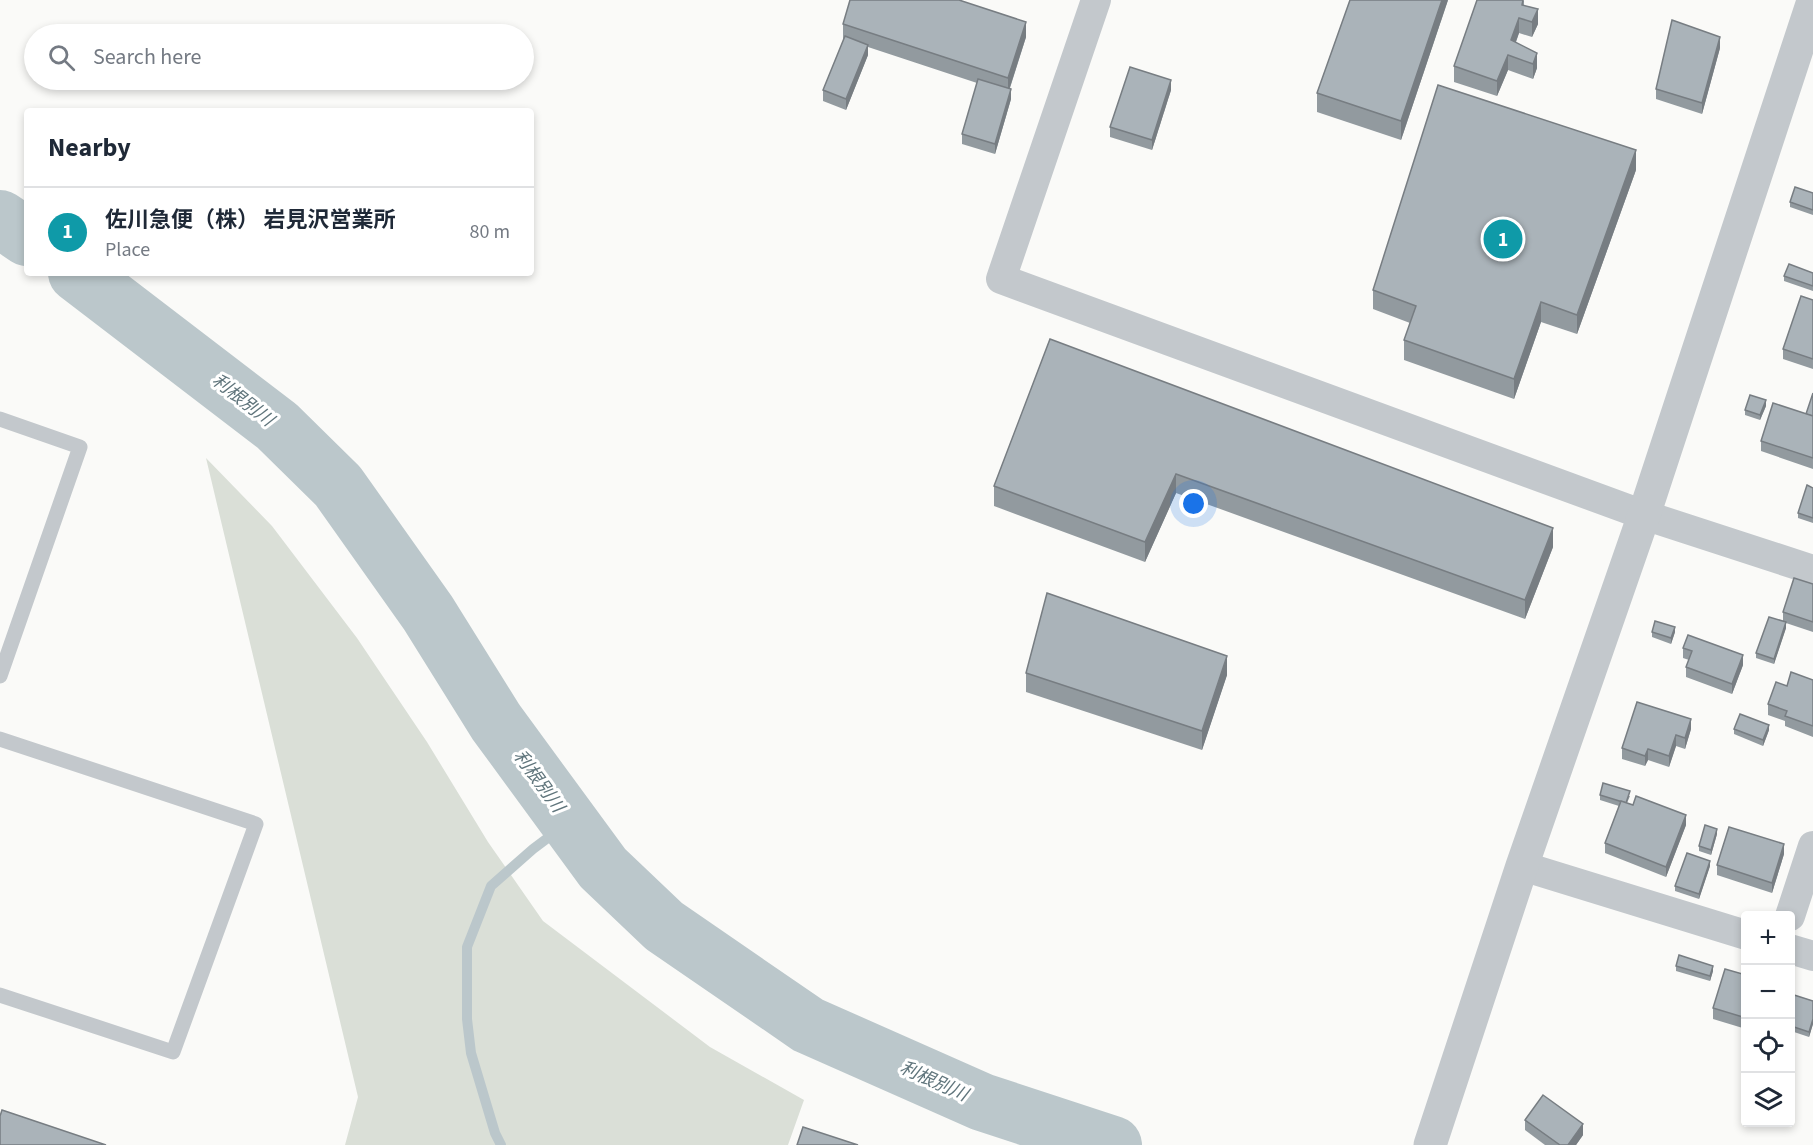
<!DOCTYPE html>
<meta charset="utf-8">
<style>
body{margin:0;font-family:"Source Sans 3","Noto Sans JP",sans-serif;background:#f2f2f3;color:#1f2937}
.controls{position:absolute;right:18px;bottom:18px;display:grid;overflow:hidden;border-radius:6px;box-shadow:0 3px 9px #0003}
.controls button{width:54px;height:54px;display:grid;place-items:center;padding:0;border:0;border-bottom:2px solid #e0e1e3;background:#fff;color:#1f2937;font:30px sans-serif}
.you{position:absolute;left:1194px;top:504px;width:21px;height:21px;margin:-15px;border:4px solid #fff;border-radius:50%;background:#1a73e8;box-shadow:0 0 0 9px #1a73e833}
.badge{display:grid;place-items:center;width:39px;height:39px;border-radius:50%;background:#0b8043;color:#fff;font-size:20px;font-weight:700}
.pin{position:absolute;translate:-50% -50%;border:3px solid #fff;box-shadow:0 2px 6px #0006}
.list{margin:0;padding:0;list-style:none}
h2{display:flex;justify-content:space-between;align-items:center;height:78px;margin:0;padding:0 24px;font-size:26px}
h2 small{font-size:20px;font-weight:400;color:#747a83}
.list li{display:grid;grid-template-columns:39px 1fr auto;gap:18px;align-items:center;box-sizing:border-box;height:90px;padding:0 24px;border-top:2px solid #e0e1e3}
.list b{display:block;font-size:22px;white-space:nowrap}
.list p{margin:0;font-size:20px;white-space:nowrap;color:#747a83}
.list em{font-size:20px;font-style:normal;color:#747a83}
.icon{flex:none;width:33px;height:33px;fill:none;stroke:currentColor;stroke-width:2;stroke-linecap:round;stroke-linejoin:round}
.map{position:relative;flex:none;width:1813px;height:1145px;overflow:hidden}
.search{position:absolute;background:#fff;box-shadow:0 3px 9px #0003;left:24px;top:24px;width:510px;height:66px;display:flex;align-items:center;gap:15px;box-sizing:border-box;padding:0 21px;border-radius:33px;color:#747a83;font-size:22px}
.panel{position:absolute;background:#fff;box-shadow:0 3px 9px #0003;left:24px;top:108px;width:510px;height:168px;border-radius:6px}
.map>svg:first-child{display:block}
.green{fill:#dadfd7}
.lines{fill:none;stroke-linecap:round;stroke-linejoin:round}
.stream{stroke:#bbc7cb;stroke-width:10}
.river{stroke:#bbc7cb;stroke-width:58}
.service{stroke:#c3c8cc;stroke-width:15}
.minor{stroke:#c3c8cc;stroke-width:30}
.tertiary{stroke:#c3c8cc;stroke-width:33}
.wall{fill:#929a9f}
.shaded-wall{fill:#777d82}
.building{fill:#aab3b9;stroke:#777d82;stroke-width:1.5}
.labels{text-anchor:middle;stroke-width:6;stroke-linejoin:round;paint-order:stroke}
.water-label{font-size:18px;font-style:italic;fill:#60757c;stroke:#fff}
</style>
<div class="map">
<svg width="1813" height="1145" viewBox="0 0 1813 1145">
<rect width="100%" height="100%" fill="#fafaf8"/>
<polygon class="green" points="206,458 272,526 357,638 427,742 488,842 543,921 710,1047 804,1100 788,1145 345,1145 358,1097"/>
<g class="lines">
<polyline class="stream" points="501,1145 495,1133 471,1053 467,1019 467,947 491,886 533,849 569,822"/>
<g class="river">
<polyline points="0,219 27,237"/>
<polyline points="77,273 277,426 338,486 428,613 496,722 603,868 664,926 808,1025 982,1102 1113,1145"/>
</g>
<g class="service">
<polyline points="0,419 80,447 0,676"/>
<polyline points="0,739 256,824 173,1052 0,995"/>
</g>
<g class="minor">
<polyline points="1096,0 1001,279 1644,515 1813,570"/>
<polyline points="1522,866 1746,935"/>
<polyline points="1790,916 1813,846"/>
<polyline points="1790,949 1813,956"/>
</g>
<polyline class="tertiary" points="1430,1145 1522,866 1644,515 1813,1"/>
</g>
<g class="wall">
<polygon points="1448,0 1401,140 1317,112 1317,93"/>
<polygon points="1524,0 1524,6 1538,24 1532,37 1519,33 1516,42 1537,68 1533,79 1508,70 1497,96 1454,82 1454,66"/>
<polygon points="843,24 1026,37 1010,88 1011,99 995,154 962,144 962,134 977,83 868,47 868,55 846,110 823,101 823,90 844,40 843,39"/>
<polygon points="1720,48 1702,114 1656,99 1656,89"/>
<polygon points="1171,90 1152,150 1110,137 1110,127"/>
<polygon points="1636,170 1577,334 1541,322 1514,399 1404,360 1404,340 1410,323 1373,309 1373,290"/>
<polygon points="1813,193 1813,215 1790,207 1790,202"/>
<polygon points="1813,273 1813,291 1784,281 1784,276"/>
<polygon points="1813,300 1813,369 1783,359 1783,349"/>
<polygon points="1050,339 1553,547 1525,619 1176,493 1145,562 994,506 994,486"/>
<polygon points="1813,393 1813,469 1761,451 1761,441 1806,414"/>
<polygon points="1766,406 1760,420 1745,415 1745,410"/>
<polygon points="1813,488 1813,523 1798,518 1798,513"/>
<polygon points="1813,584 1813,632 1786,623 1786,628 1774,664 1756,658 1756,653 1783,622 1783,612"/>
<polygon points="1652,632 1675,632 1671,644 1652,637"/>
<polygon points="1683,648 1743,665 1732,694 1686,677 1686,667 1689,660 1683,658"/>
<polygon points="1026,673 1227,675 1202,750 1026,692"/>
<polygon points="1813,680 1813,737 1785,726 1785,721 1768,715 1768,704 1787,686"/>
<polygon points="1691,729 1685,749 1676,746 1669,767 1648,760 1645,766 1622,759 1622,748"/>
<polygon points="1734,729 1769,730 1763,746 1734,734"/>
<polygon points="1600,795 1630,796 1627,803 1686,825 1666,877 1605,853 1605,843 1619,806 1600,800"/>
<polygon points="1717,834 1711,855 1699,851 1699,846"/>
<polygon points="1784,854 1772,893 1717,875 1717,865"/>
<polygon points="1710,866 1699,899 1675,891 1675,886"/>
<polygon points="1676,966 1713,971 1710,981 1676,971"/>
<polygon points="1746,975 1746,1029 1713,1019 1713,1008"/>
<polygon points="1791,994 1813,1001 1813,1024 1809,1037 1791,1031"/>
<polygon points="1525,1120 1583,1135 1576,1145 1545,1145 1525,1130"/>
</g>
<g class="shaded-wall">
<polygon points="1442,0 1448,0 1401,140 1401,121"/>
<polygon points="1538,9 1538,24 1532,37 1532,22"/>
<polygon points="1519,18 1519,33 1511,55 1511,40"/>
<polygon points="1026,22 1026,37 1008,93 1008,78"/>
<polygon points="1720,37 1720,48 1702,114 1702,103"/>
<polygon points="868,45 868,55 846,110 846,99"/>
<polygon points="1537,53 1537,68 1533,79 1533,64"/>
<polygon points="1508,55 1508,70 1497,96 1497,81"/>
<polygon points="1171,80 1171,90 1152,150 1152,140"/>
<polygon points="1011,89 1011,99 995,154 995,144"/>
<polygon points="1636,150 1636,170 1577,334 1577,315"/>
<polygon points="1541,302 1541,322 1514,399 1514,379"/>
<polygon points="1766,400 1766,406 1760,420 1760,415"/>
<polygon points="1176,474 1176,493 1145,562 1145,542"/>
<polygon points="1553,528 1553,547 1525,619 1525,600"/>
<polygon points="1786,622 1786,628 1774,664 1774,659"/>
<polygon points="1675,627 1675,632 1671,644 1671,638"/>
<polygon points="1743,655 1743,665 1732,694 1732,684"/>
<polygon points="1227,656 1227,675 1202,750 1202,731"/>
<polygon points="1691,719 1691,729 1685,749 1685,738"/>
<polygon points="1769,725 1769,730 1763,746 1763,740"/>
<polygon points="1676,735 1676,746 1669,767 1669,756"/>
<polygon points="1648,749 1648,760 1645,766 1645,756"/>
<polygon points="1686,815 1686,825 1666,877 1666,867"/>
<polygon points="1717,829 1717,834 1711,855 1711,850"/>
<polygon points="1784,844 1784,854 1772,893 1772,883"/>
<polygon points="1710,861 1710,866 1699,899 1699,894"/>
<polygon points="1713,966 1713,971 1710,981 1710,976"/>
<polygon points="1813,1019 1813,1024 1809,1037 1809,1032"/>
<polygon points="1583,1124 1583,1135 1576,1145 1568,1145"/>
</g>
<g class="building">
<polygon points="850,0 959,0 1026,22 1008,78 843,24"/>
<polygon points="1350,0 1442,0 1401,121 1317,93"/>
<polygon points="1477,0 1523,0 1522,5 1538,9 1532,22 1519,18 1511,40 1537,53 1533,64 1508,55 1497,81 1454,66"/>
<polygon points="1672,20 1720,37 1702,103 1656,89"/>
<polygon points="845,36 868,45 846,99 823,90"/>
<polygon points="1130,67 1171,80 1152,140 1110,127"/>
<polygon points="978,79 1011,89 995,144 962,134"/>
<polygon points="1438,85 1636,150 1577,315 1541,302 1514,379 1404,340 1416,306 1373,290"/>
<polygon points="1795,187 1813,193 1813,210 1790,202"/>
<polygon points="1789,264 1813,273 1813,286 1784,276"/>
<polygon points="1801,296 1813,300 1813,359 1783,349"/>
<polygon points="1050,339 1553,528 1525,600 1176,474 1145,542 994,486"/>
<polygon points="1813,393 1813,416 1806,414"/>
<polygon points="1750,395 1766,400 1760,415 1745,410"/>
<polygon points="1773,403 1813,416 1813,458 1761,441"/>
<polygon points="1807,485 1813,488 1813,518 1798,513"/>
<polygon points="1794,578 1813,584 1813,622 1783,612"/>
<polygon points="1047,593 1227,656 1202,731 1026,673"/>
<polygon points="1769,617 1786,622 1774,659 1756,653"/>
<polygon points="1655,621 1675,627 1671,638 1652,632"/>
<polygon points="1688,635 1743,655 1732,684 1686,667 1692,651 1683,648"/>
<polygon points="1791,672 1813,680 1813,726 1785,716 1787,711 1768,704 1776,682 1787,686"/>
<polygon points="1637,702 1691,719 1685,738 1676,735 1669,756 1648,749 1645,756 1622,748"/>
<polygon points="1740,714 1769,725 1763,740 1734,729"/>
<polygon points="1603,783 1630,791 1626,803 1600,795"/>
<polygon points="1636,796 1686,815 1666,867 1605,843 1621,801 1633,805"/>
<polygon points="1705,825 1717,829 1711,850 1699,846"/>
<polygon points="1729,827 1784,844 1772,883 1717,865"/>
<polygon points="1687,853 1710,861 1699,894 1675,886"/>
<polygon points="1679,955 1713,966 1710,976 1676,966"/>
<polygon points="1725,969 1746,975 1746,1018 1713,1008"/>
<polygon points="1791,994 1813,1001 1813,1019 1809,1032 1791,1026"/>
<polygon points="1543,1095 1583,1124 1568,1145 1560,1145 1525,1120"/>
<polygon points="2,1110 106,1145 0,1145 0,1116"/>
<polygon points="803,1127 858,1145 797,1145"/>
</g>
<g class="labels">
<g class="water-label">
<text transform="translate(243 400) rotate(38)" y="6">利根別川</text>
<text transform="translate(539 781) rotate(54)" y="6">利根別川</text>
<text transform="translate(934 1081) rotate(24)" y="6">利根別川</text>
</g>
</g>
</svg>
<div class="controls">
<button>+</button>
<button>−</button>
<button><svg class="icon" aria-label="locate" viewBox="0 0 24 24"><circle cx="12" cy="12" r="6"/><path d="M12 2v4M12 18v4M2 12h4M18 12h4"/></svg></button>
<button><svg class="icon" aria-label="layers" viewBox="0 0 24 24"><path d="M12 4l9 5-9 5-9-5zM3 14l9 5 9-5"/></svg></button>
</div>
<div class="you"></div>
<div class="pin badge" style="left:1503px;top:239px;background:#0f9aa8">1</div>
<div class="search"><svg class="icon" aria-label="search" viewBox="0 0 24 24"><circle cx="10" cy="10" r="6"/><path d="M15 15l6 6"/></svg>Search here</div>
<section class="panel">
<h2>Nearby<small></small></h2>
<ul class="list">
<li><span class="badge" style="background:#0f9aa8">1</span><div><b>佐川急便（株） 岩見沢営業所</b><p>Place</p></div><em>80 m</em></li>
</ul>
</section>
</div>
